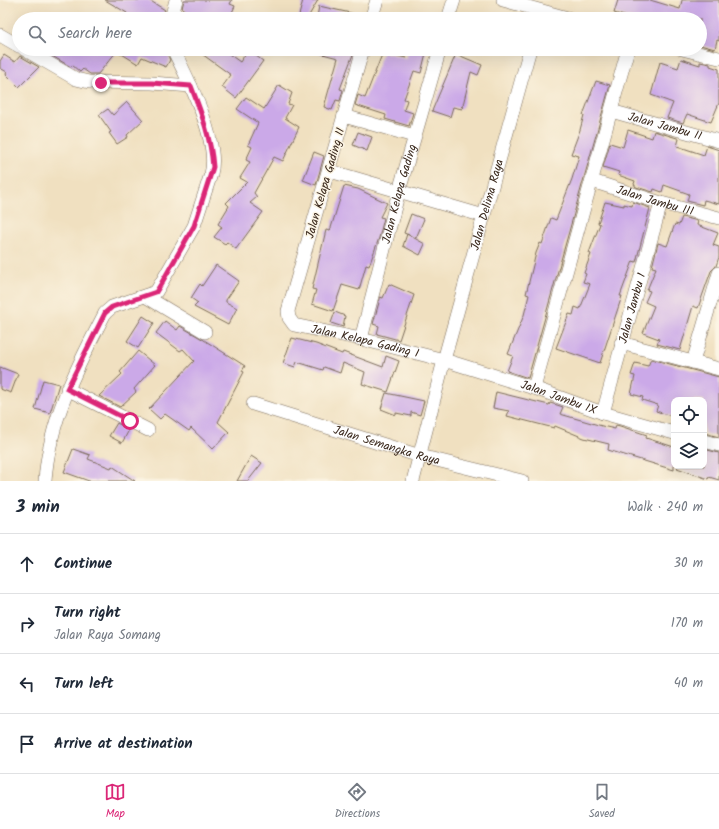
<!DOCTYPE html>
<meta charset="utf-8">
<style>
body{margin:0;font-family:Kalam,sans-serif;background:#f2f2f3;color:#1f2937}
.controls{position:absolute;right:12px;bottom:12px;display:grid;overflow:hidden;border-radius:8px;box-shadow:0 4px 16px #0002}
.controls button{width:36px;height:36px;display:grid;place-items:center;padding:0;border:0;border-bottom:1px solid #e0e1e3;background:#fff;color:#1f2937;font:20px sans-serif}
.stop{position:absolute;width:12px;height:12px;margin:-9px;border:3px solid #db2777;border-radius:50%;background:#fff}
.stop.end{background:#db2777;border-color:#fff;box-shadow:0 1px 4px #0008}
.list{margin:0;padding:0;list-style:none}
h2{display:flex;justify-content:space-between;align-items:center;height:52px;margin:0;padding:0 16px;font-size:17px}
h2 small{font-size:13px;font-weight:400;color:#747a83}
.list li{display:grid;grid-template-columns:26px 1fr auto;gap:12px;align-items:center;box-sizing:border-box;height:60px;padding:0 16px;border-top:1px solid #e0e1e3}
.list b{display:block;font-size:15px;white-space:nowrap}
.list p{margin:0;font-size:13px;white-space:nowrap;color:#747a83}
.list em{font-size:13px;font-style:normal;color:#747a83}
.icon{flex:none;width:22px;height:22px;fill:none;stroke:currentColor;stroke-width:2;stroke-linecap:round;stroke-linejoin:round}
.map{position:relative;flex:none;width:719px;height:481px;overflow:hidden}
.search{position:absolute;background:#fff;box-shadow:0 4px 16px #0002;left:12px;right:12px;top:12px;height:44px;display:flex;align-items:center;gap:10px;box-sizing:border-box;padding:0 14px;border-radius:22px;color:#747a83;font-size:15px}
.sheet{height:292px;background:#fff}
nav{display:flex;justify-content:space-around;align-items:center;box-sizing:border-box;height:56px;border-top:1px solid #e0e1e3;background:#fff;font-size:11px;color:#747a83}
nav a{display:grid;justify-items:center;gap:2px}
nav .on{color:#db2777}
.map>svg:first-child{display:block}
.building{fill:#cba9e8}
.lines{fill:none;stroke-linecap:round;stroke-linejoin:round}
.street-casing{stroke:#7a6a57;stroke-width:14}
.street{stroke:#fff;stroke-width:13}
.route{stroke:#db2777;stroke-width:5}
.labels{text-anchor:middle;stroke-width:3;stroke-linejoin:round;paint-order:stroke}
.street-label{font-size:12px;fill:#3b2a1e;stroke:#fcf5e5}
</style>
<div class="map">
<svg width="719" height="481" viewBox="0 0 719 481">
<rect width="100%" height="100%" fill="#fcf5e5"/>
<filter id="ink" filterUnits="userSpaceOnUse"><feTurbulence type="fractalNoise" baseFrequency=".025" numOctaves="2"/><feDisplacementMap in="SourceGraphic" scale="8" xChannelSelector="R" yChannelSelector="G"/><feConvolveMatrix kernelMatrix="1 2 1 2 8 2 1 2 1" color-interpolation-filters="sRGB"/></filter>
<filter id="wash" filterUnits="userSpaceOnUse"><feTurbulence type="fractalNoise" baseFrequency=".012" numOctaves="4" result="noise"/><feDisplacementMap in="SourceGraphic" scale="16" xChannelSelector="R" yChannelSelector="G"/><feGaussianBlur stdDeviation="0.9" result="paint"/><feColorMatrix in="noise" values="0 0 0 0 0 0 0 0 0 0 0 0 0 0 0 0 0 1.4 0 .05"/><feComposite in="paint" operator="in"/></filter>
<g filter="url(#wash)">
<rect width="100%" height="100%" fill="#f0e0c0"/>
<g id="blocks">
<g class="building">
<polygon points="105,0 149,0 165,10 161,19 124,19 127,13"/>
<polygon points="184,0 232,0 230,4 235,6 229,19 195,19 182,8"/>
<polygon points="303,0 318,0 307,19 298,19"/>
<polygon points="618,0 650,0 680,9 682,0 719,0 719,41 717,40 715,49 700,45 700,19 634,19 614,13"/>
<polygon points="319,6 355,14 355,19 317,17"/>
<polygon points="40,49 165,49 170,60 166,67 142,57 138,64 117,51 98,74 90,74 83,69 80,72 72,65 71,67"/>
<polygon points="195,49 222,49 240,62 248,50 263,61 236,98 222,87 231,75"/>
<polygon points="320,49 355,49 340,89 343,90 340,101 336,100 332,110 324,107 338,58 319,53"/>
<polygon points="410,49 427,49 421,73 414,71 404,99 407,100 404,110 413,113 409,126 385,119 386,115 355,105 358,95 365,98 383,52 406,58"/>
<polygon points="456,54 482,65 478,75 471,72 462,109 453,107 450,117 432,111"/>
<polygon points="4,55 15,62 20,56 39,67 19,87 6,74 7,72 0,68 0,61"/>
<polygon points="681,59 700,65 700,62 710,64 710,66 719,69 719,103 711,122 687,114 683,123 667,118 673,103 651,95 660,62 678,68"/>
<polygon points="596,81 610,85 528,378 507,371 513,356 508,354 524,315 529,295 526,294 536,253 540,243 542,244 551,218 556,220 572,179 579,156 571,154 580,130 584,115 583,115"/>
<polygon points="279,85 292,93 288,104 292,105 285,118 299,127 283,161 274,157 254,193 257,197 250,203 263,212 236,249 227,242 225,244 214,237 222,227 218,224 229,206 226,203 247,182 240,178 250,162 246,160 252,147 248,145 258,123 237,109 246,97 264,109"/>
<polygon points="127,102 143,120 127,135 128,137 117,144 109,133 111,132 99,115 108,109 113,115"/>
<polygon points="628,130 652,138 654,131 677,138 679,139 677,146 704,155 707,146 719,150 719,204 704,200 703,205 687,201 689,194 664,185 662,192 654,189 653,192 636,187 634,184 635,181 618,175 619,172 603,167 610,143 623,147"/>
<polygon points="358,132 372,137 367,151 353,145"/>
<polygon points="314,152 324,156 316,185 303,180"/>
<polygon points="344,186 358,189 387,203 380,217 384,218 379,238 369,266 366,265 359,290 342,285 333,311 312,304 316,290 312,289 326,230 330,231"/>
<polygon points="605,202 624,206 624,204 632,206 633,202 650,208 636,262 633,261 620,296 622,296 600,363 556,348 569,314 573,315 575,307 580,309 590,284 583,282 586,274 584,273 591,254 589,253 600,224 598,223"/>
<polygon points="411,214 424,219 416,238 404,233"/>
<polygon points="682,217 698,221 697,225 718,233 713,245 719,247 719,257 716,266 711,271 698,308 693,306 680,350 657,344 659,339 643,333 654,306 645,302 650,291 647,290 656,268 652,267 658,243 667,246 675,224 679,225"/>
<polygon points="407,234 425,244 420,255 403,246"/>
<polygon points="216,265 239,281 226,300 226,302 237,308 228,325 194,307 198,303 191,298 200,284 202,286"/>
<polygon points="389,284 414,295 399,340 377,334 379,326 373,324 380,299 380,297 383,298"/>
<polygon points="335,312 345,316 343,327 331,323"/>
<polygon points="143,316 154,323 138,348 127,341"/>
<polygon points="165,321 177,330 180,326 204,340 245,366 242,371 244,372 218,422 229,432 213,449 191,428 189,431 165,414 160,419 149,409 194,361 183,349 180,351 156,333"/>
<polygon points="292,338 316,344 342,354 343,352 383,367 386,356 399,361 388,392 362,384 365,372 343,363 340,373 324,367 323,370 297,362 295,367 283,363"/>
<polygon points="138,351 155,365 134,389 136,392 120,407 99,396 122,374 120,372"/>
<polygon points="651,359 719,377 719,437 704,433 704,400 674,400 674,417 656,411 658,405 642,400 643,397 631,394 635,376 631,375 635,363 648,366"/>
<polygon points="0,367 18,374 11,393 0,389"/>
<polygon points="43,380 59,384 50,413 35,409"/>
<polygon points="496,392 549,405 550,403 557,405 563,407 560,414 602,426 615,429 616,425 620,426 647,435 646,438 674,447 674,470 608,450 609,444 584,438 555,426 554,428 507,416 509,411 493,408"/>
<polygon points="386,393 424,401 420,415 411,412 411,416 396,413 396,415 381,409"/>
<polygon points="117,423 129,430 122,443 109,436"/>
<polygon points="73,449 90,455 88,459 111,468 112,466 135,481 89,481 64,472"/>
<polygon points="704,449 719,453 719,480 709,477 708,479 677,468 678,466 704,466"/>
<polygon points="251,456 262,463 248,481 237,481"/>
</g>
</g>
</g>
<g filter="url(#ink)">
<use href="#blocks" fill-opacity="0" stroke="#7a6a57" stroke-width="1"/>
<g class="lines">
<defs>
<g id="street">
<polyline points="503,0 571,19"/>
<polyline points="171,19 176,0"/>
<polyline points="371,19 377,0"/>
<polyline points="448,19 454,0"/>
<polyline points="0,35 19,46"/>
<polyline points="24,49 76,79 89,82 152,83 191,86"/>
<path id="s1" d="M363,49L288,311L289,318L294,325L361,339L444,360L534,388L603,413L674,433"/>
<polyline points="682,49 719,58"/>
<path id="s2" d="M611,111L719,141"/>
<polyline points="344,116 414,136"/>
<polyline points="330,171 484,216"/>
<path id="s3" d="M592,181L661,203L719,218"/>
<polyline points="145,296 205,332"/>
<path id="s4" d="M361,339L399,191L440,49"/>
<polyline points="621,343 719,369"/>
<polyline points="693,362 719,273"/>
<polyline points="534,388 628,49"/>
<polyline points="67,389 148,430"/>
<path id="s5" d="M253,404L420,456L522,481"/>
<path id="s6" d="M603,413L661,203"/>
<polyline points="704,441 719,445"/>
<path d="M45,481C49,420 77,367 105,313L112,307L156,292L194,226L211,174C220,141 188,79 173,49"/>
<path id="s7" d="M413,481L444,360L530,49"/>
</g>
</defs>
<use href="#street" class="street-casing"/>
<use href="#street" class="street"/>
</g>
</g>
<g class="lines" filter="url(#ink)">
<path class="route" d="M101,83H152L191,86C201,112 211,138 213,167L194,226L161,284L156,292L112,307L105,313L67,389L130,421"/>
</g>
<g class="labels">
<g class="street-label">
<text dy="4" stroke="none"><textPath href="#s2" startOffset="56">Jalan Jambu II</textPath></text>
<text transform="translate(325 183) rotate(-74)" y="4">Jalan Kelapa Gading II</text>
<text dy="4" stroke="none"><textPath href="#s4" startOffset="150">Jalan Kelapa Gading</textPath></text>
<text dy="4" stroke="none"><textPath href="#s3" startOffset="66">Jalan Jambu III</textPath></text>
<text dy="4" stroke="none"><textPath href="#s7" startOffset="286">Jalan Delima Raya</textPath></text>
<text dy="4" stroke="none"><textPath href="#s6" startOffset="109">Jalan Jambu I</textPath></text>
<text dy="4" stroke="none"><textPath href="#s1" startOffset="361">Jalan Kelapa Gading I</textPath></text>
<text dy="4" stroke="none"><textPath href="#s1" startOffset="563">Jalan Jambu IX</textPath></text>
<text dy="4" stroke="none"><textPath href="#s5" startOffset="140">Jalan Semangka Raya</textPath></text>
</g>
</g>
</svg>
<div class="controls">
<button><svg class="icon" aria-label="locate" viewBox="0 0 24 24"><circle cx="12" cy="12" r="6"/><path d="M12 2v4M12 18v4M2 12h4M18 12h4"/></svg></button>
<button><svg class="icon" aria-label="layers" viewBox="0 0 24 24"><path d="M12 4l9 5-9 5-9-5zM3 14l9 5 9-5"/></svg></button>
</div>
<div class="stop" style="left:130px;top:421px"></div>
<div class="stop end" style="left:101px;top:83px"></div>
<div class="search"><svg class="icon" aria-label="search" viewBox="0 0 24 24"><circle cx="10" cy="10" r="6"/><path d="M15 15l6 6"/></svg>Search here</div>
</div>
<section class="sheet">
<h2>3 min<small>Walk · 240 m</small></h2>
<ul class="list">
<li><svg class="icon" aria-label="ahead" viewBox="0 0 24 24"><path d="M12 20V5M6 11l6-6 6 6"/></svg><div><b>Continue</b></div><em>30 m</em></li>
<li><svg class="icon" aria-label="right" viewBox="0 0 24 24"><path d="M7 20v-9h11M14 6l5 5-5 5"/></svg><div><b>Turn right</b><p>Jalan Raya Somang</p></div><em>170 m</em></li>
<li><svg class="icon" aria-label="left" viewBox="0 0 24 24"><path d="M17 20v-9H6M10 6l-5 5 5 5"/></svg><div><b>Turn left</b></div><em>40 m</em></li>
<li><svg class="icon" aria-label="arrive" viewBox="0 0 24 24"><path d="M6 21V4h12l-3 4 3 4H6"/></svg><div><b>Arrive at destination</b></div></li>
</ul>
</section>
<nav>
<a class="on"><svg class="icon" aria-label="map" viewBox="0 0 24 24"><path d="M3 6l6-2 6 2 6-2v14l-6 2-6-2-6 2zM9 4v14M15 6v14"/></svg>Map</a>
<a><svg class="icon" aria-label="directions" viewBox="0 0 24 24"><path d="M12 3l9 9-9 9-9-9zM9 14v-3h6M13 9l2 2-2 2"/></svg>Directions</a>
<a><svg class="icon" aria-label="saved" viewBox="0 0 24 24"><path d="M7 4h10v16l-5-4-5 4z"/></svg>Saved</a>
</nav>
